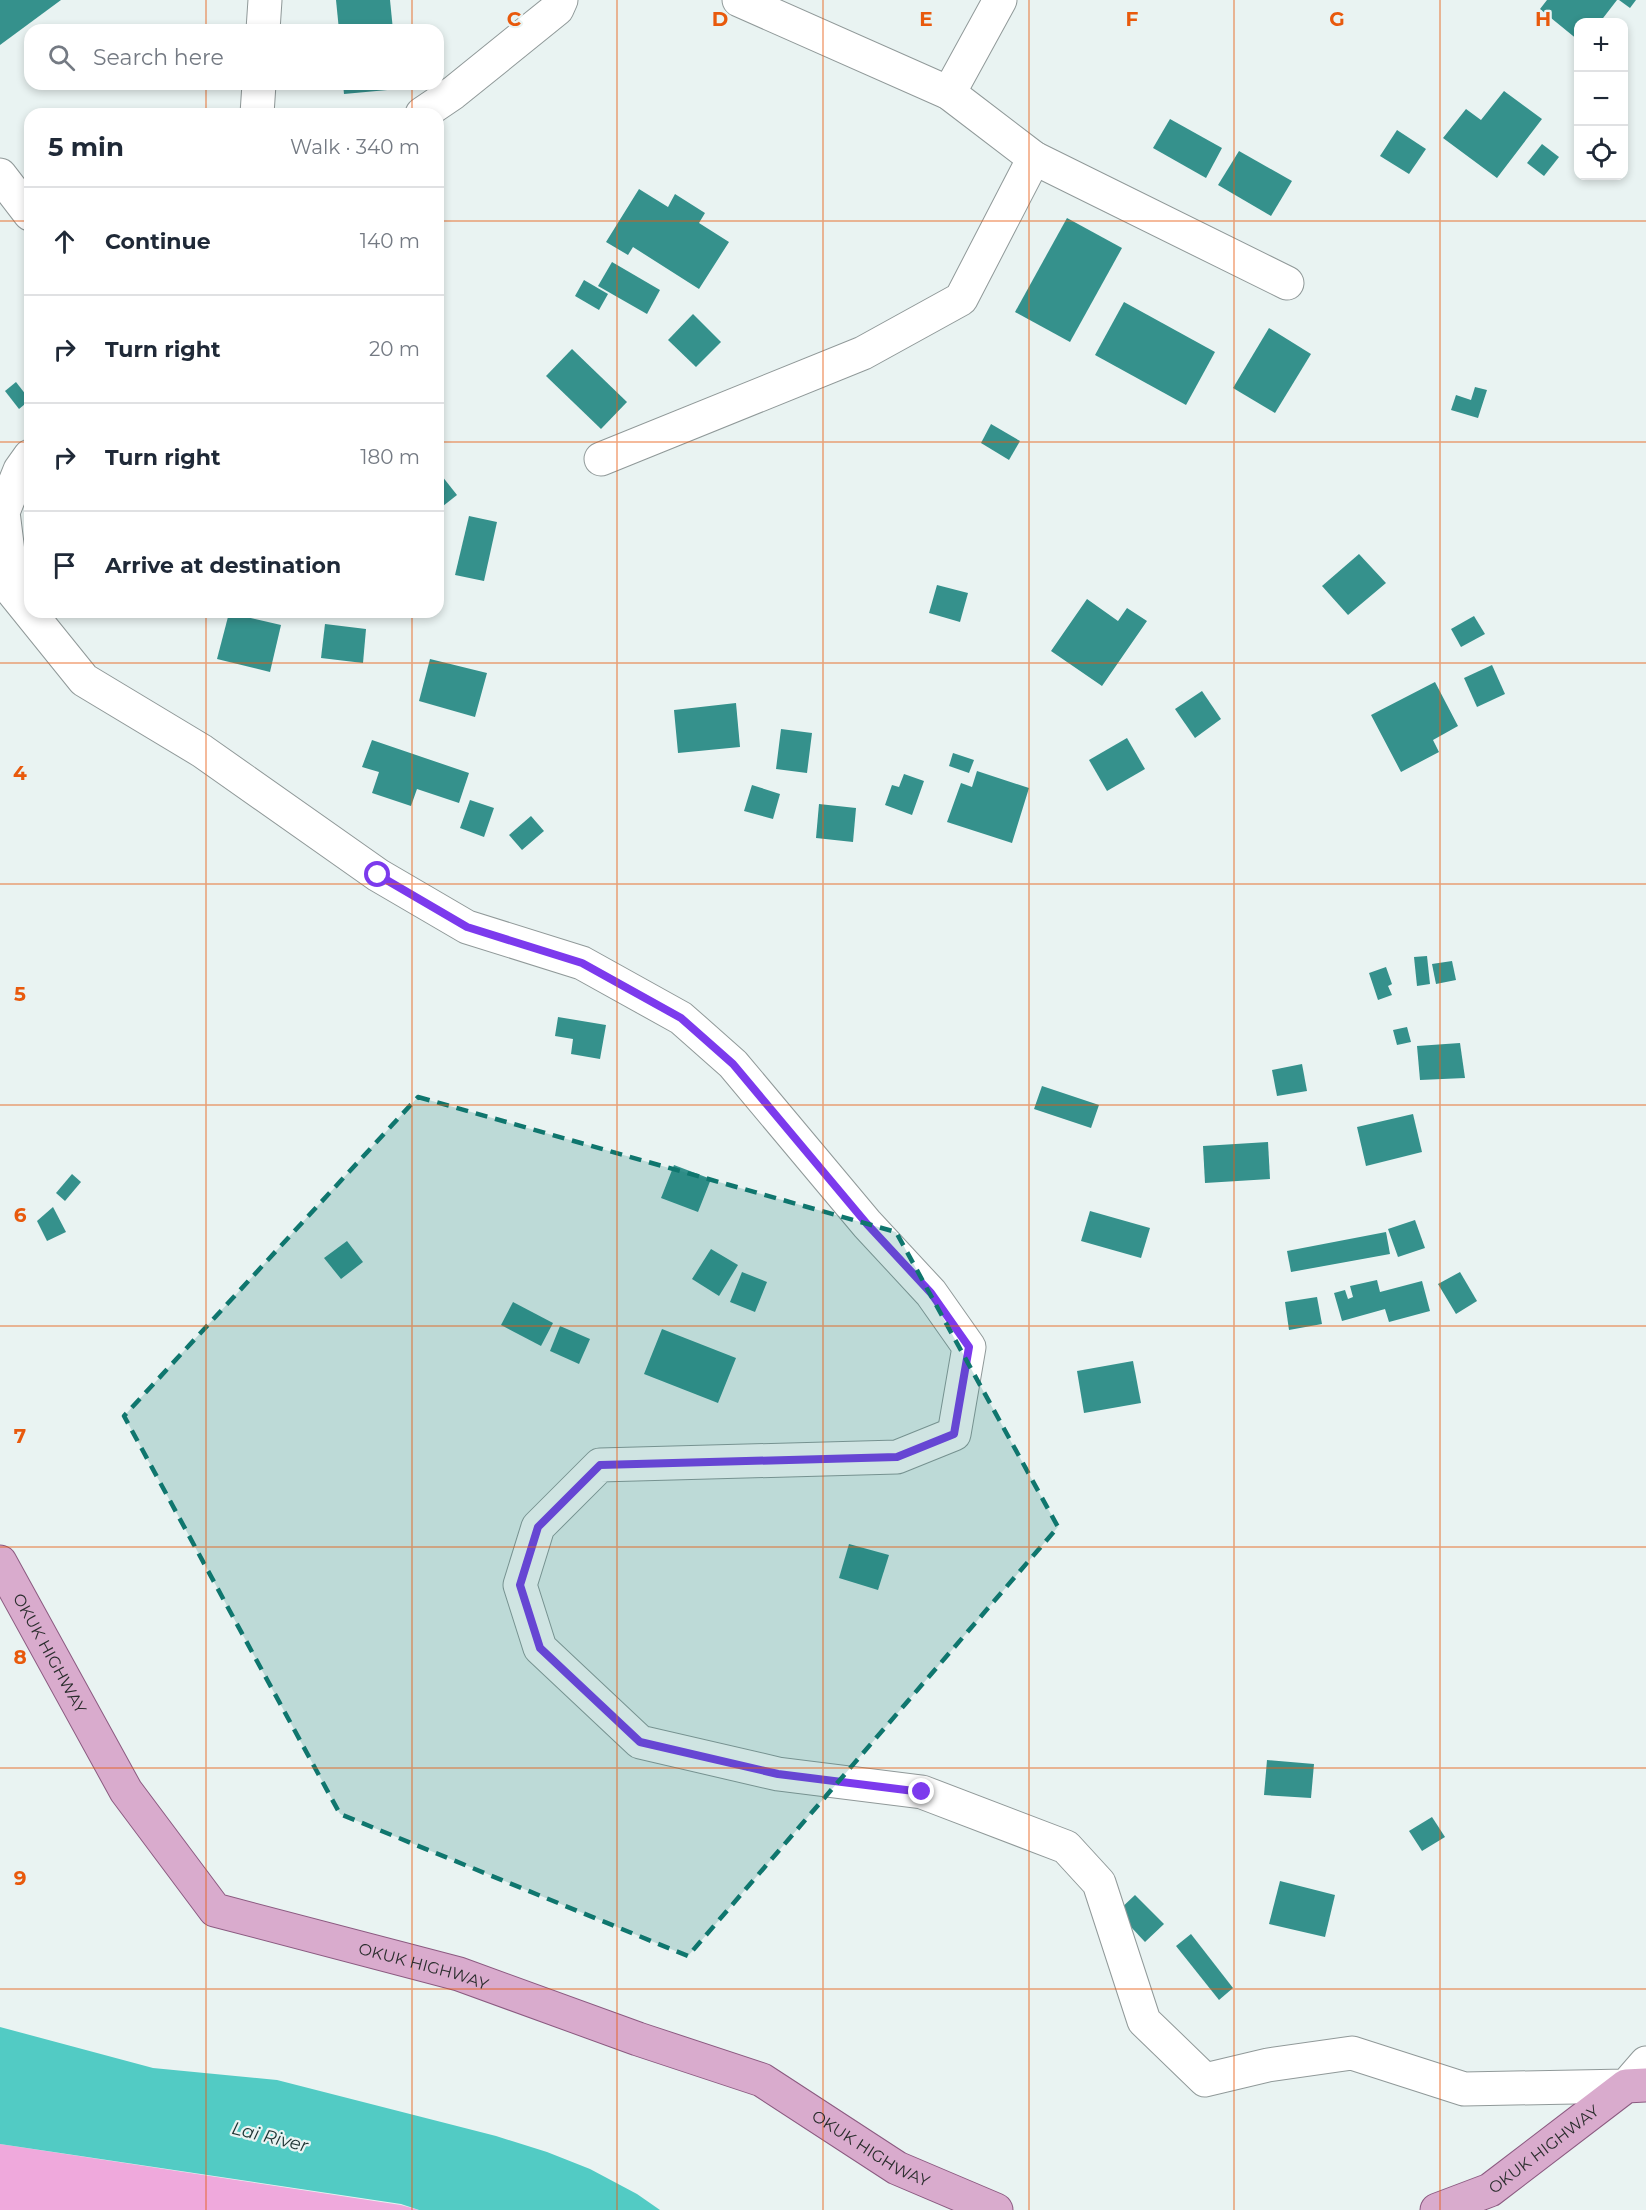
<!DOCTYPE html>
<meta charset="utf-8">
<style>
body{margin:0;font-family:Montserrat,sans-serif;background:#f6f6f7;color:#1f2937}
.controls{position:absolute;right:18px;top:18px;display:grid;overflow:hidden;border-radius:12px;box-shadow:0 3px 9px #0003}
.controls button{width:54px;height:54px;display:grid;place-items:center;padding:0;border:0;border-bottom:2px solid #e0e1e3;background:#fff;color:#1f2937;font:30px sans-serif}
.stop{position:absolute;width:18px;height:18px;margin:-14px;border:4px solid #7c3aed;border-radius:50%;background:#fff}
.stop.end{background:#7c3aed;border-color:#fff;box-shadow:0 2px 6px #0008}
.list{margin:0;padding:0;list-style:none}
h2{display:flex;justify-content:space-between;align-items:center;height:78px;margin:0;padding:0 24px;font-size:26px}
h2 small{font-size:20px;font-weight:400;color:#747a83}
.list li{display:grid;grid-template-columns:39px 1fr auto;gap:18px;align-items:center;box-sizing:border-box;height:108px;padding:0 24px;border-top:2px solid #e0e1e3}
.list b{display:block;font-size:22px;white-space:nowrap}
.list em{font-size:20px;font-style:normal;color:#747a83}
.icon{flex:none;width:33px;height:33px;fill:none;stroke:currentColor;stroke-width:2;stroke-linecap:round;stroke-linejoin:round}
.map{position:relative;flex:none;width:1646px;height:2210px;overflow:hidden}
.search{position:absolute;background:#fff;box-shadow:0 3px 9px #0003;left:24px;top:24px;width:420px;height:66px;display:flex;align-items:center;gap:15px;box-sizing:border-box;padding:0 21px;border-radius:18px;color:#747a83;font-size:22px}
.panel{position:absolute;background:#fff;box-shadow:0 3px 9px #0003;left:24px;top:108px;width:420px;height:510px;border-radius:18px}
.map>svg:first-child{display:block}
.green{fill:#efa9dc}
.water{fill:#52cbc4}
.building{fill:#35918c}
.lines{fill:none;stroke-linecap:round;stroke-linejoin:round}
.minor-casing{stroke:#909999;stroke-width:35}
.primary-casing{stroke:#8b5a80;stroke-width:35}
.minor{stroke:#fff;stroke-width:33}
.primary{stroke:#d9abcd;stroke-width:33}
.route{stroke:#7c3aed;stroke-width:8}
.marked{fill:#0f766e;fill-opacity:0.2;stroke:#0f766e;stroke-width:4.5;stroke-dasharray:12 8;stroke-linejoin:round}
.grid{fill:none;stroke:#e8590c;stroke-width:1.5;stroke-opacity:0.55}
.labels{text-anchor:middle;stroke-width:4.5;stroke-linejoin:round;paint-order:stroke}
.street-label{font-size:16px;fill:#2a2d2d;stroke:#e9f3f2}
.water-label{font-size:18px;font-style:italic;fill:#1c3130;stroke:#e9f3f2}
.grid-label{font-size:20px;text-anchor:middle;font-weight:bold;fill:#e8590c;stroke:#e9f3f2;stroke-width:4.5;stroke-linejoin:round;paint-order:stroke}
</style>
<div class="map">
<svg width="1646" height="2210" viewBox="0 0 1646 2210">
<rect width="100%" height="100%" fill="#e9f3f2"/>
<polygon class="green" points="0,2144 401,2205 419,2210 0,2210"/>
<polygon class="water" points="0,2027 153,2068 277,2080 496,2136 547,2152 590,2169 637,2194 660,2210 419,2210 401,2204 0,2144"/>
<g class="building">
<polygon points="0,0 61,0 0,45"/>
<polygon points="336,0 390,0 393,30 339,30"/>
<polygon points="1547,0 1617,0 1600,22 1578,22 1578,40 1540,9"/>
<polygon points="1619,0 1636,0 1630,8"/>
<polygon points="343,84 409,84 409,88 344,94"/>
<polygon points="1504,91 1542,119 1497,178 1443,138 1466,109 1481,120"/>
<polygon points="1170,119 1222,148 1206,178 1153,148"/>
<polygon points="1397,130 1426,149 1409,174 1380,156"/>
<polygon points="1542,144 1559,157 1544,176 1527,163"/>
<polygon points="1239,151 1292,181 1271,216 1218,185"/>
<polygon points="639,189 668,207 675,194 705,213 699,223 729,242 699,289 633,247 628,255 606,242"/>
<polygon points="1067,218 1122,248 1070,342 1015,312"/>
<polygon points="612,262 660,290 647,314 598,286"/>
<polygon points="584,280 608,294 599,310 575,296"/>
<polygon points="1124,302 1215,352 1186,405 1095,355"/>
<polygon points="693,314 721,342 696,367 668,340"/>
<polygon points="1269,328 1311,354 1275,413 1233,388"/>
<polygon points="572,349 627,402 601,429 546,376"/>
<polygon points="16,382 30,400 19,409 5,391"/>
<polygon points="1475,387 1487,390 1478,418 1451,410 1456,395 1471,400"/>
<polygon points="991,424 1020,441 1009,460 981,443"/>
<polygon points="438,471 457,495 438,510"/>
<polygon points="469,516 497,522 484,581 455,575"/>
<polygon points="1359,554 1386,583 1348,615 1322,586"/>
<polygon points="937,585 968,593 960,622 929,613"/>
<polygon points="1087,599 1118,621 1127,608 1147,621 1102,686 1051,651"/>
<polygon points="229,613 281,625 270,672 217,659"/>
<polygon points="1474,616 1485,634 1461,647 1451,629"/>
<polygon points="325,624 366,629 363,663 321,658"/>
<polygon points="430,659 487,673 475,717 419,701"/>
<polygon points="1492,665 1505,694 1477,707 1464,678"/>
<polygon points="1435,682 1458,726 1433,740 1439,752 1401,772 1371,715"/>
<polygon points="1202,691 1221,719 1195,738 1175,709"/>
<polygon points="736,703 740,747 678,753 674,710"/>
<polygon points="781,729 812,733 807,773 776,769"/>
<polygon points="1127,738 1145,769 1107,791 1089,760"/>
<polygon points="372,740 469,773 459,803 417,789 411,806 372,793 379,772 362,767"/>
<polygon points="953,753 974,760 969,773 949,766"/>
<polygon points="977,771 1029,788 1012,843 947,822 961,783 972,787"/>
<polygon points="904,774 924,781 912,815 885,805 892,785 899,787"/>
<polygon points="752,785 780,794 773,819 744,811"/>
<polygon points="470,800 494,808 484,837 460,828"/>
<polygon points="819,804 856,808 853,842 816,838"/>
<polygon points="531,816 544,831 522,850 509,835"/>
<polygon points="1427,956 1430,984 1417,986 1414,957"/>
<polygon points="1452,961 1456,980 1436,984 1432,964"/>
<polygon points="1386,967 1392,984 1388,986 1392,995 1378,1000 1369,973"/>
<polygon points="558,1017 606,1025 600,1059 571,1054 573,1039 555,1036"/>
<polygon points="1407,1027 1411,1042 1397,1045 1393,1030"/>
<polygon points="1460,1043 1465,1078 1420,1080 1417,1046"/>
<polygon points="1302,1064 1307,1091 1277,1096 1272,1070"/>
<polygon points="1042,1086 1099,1105 1091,1128 1034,1109"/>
<polygon points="1413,1114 1422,1152 1366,1166 1357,1127"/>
<polygon points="1268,1142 1270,1179 1205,1183 1203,1146"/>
<polygon points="674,1165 711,1179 698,1212 661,1198"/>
<polygon points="72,1174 81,1182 65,1201 56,1193"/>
<polygon points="53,1207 66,1232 47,1241 37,1221"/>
<polygon points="1090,1211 1150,1228 1141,1258 1081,1241"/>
<polygon points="1415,1220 1425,1248 1398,1257 1388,1229"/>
<polygon points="1386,1232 1390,1254 1291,1272 1287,1251"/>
<polygon points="347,1241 363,1262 341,1279 324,1258"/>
<polygon points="711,1249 738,1265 719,1296 692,1279"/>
<polygon points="742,1272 767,1282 755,1312 730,1302"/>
<polygon points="1460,1272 1477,1301 1456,1314 1438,1284"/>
<polygon points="1377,1280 1380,1292 1422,1281 1430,1311 1389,1322 1385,1309 1342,1321 1334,1293 1345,1290 1348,1299 1353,1297 1350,1286"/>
<polygon points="1317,1297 1322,1324 1289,1330 1285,1302"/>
<polygon points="513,1302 553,1323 541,1346 501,1325"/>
<polygon points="560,1326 590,1339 579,1364 550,1351"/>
<polygon points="662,1329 736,1358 718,1403 644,1374"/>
<polygon points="1133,1361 1141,1403 1084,1413 1077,1371"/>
<polygon points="849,1544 889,1555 878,1590 839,1578"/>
<polygon points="1267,1760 1314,1764 1311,1798 1264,1795"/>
<polygon points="1432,1817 1445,1837 1422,1851 1409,1831"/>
<polygon points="1280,1881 1335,1895 1325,1937 1269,1924"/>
<polygon points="1135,1895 1164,1924 1145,1942 1117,1912"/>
<polygon points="1191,1934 1233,1988 1219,2000 1176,1946"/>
</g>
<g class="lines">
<defs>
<g id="minor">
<polyline points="739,0 949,93 1034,158 1287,283"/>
<polyline points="263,30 265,0"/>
<polyline points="949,93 1000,0"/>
<polyline points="257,114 259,84"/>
<polyline points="422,114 453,93 557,9 561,0"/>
<polyline points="0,175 30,214"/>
<polyline points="30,456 20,470 3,512 13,592 84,680 202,751 378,875 467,927 582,963 681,1018 733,1064 867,1224 931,1293 969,1347 954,1434 897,1457 600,1465 538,1527 520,1585 540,1648 640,1742 778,1774 922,1792 1066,1847 1099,1883 1144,2021 1205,2080 1268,2065 1352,2053 1464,2089 1626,2086 1646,2063"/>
<polyline points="601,459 863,353 961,299 1034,158"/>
</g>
<g id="primary">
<path id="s1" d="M0,1562L126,1791L215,1910L459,1974L638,2039L762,2080L897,2168L996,2210"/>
<path id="s2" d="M1437,2210L1490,2190L1626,2086L1646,2085"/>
</g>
</defs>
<use href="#minor" class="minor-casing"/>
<use href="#primary" class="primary-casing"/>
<use href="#minor" class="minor"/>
<use href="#primary" class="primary"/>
</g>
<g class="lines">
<polyline class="route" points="378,875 467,927 582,963 681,1018 733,1064 867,1224 931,1293 969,1347 954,1434 897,1457 600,1465 538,1527 520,1585 540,1648 640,1742 778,1774 922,1792"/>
</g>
<path class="marked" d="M418,1097L896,1232L1058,1527L688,1956L340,1814L124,1416Z"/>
<path class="grid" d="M206,0V30M412,0V30M617,0V2210M823,0V2210M1029,0V2210M1234,0V2210M1440,0V2210M206,84V114M412,84V114M0,221H30M438,221H1646M0,442H30M438,442H1646M206,612V2210M412,612V2210M0,663H1646M0,884H1646M0,1105H1646M0,1326H1646M0,1547H1646M0,1768H1646M0,1989H1646"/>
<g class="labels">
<g class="street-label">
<text dy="6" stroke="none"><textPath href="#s1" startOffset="104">OKUK HIGHWAY</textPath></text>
<text dy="6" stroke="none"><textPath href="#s1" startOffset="626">OKUK HIGHWAY</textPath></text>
<text dy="6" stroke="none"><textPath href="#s1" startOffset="1112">OKUK HIGHWAY</textPath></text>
<text dy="6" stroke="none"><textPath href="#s2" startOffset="124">OKUK HIGHWAY</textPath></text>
</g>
<g class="water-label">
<text transform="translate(270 2137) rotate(14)" y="6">Lai River</text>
</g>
</g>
<g class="grid-label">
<text x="514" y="26">C</text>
<text x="720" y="26">D</text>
<text x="926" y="26">E</text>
<text x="1132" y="26">F</text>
<text x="1337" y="26">G</text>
<text x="1543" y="26">H</text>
<text x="20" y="780">4</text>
<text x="20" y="1001">5</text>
<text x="20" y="1222">6</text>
<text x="20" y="1443">7</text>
<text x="20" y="1664">8</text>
<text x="20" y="1885">9</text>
</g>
</svg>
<div class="controls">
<button>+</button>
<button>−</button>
<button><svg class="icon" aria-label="locate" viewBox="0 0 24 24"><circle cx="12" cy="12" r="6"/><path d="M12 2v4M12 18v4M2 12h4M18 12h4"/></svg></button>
</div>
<div class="stop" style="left:378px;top:875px"></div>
<div class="stop end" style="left:922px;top:1792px"></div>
<div class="search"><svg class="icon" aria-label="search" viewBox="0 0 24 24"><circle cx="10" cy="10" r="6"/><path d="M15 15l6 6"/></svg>Search here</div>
<section class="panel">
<h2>5 min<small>Walk · 340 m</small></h2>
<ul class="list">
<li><svg class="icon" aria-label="ahead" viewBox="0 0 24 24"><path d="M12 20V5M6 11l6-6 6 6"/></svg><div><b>Continue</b></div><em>140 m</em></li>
<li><svg class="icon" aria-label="right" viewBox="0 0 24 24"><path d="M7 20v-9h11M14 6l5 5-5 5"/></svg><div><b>Turn right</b></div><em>20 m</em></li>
<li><svg class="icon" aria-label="right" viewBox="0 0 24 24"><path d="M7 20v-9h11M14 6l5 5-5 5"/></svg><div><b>Turn right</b></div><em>180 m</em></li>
<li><svg class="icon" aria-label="arrive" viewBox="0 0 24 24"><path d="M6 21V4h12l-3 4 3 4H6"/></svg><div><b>Arrive at destination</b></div></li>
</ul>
</section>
</div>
